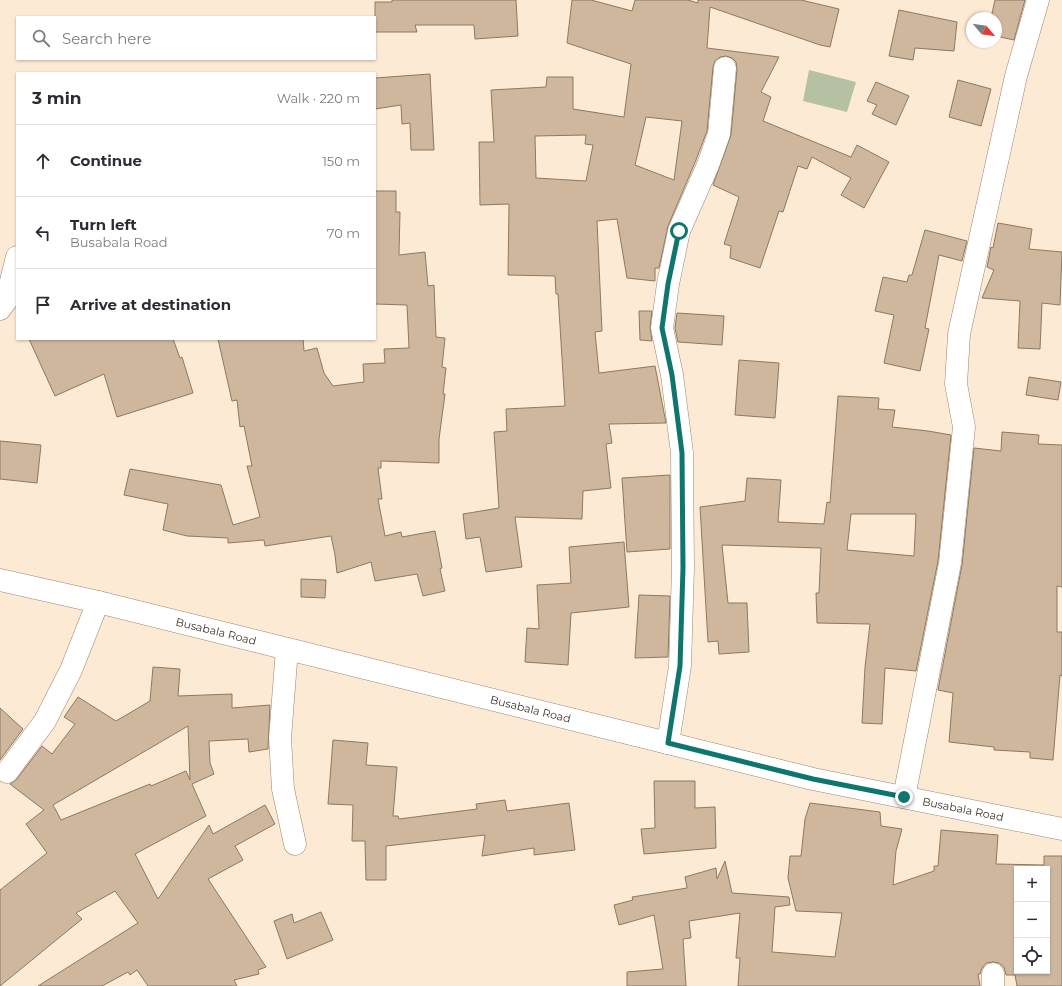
<!DOCTYPE html>
<meta charset="utf-8">
<style>
body{margin:0;font-family:Montserrat,sans-serif;background:#f7f7f7;color:#2b2b33}
.controls{position:absolute;right:12px;bottom:12px;display:grid;overflow:hidden;border-radius:0px;box-shadow:0 1px 3px #0004}
.controls button{width:36px;height:36px;display:grid;place-items:center;padding:0;border:0;border-bottom:1px solid #e1e1e2;background:#fff;color:#2b2b33;font:20px sans-serif}
.compass{position:absolute;left:966px;top:12px;width:36px;height:36px;border-radius:50%;background:#fff;box-shadow:0 1px 3px #0004;rotate:119deg}
.stop{position:absolute;width:12px;height:12px;margin:-9px;border:3px solid #0f766e;border-radius:50%;background:#fff}
.stop.end{background:#0f766e;border-color:#fff;box-shadow:0 1px 4px #0008}
.list{margin:0;padding:0;list-style:none}
h2{display:flex;justify-content:space-between;align-items:center;height:52px;margin:0;padding:0 16px;font-size:17px}
h2 small{font-size:13px;font-weight:400;color:#7c7c81}
.list li{display:grid;grid-template-columns:26px 1fr auto;gap:12px;align-items:center;box-sizing:border-box;height:72px;padding:0 16px;border-top:1px solid #e1e1e2}
.list b{display:block;font-size:15px;white-space:nowrap}
.list p{margin:0;font-size:13px;white-space:nowrap;color:#7c7c81}
.list em{font-size:13px;font-style:normal;color:#7c7c81}
.icon{flex:none;width:22px;height:22px;fill:none;stroke:currentColor;stroke-width:2;stroke-linecap:round;stroke-linejoin:round}
.map{position:relative;flex:none;width:1062px;height:986px;overflow:hidden}
.search{position:absolute;background:#fff;box-shadow:0 1px 3px #0004;left:16px;top:16px;width:360px;height:44px;display:flex;align-items:center;gap:10px;box-sizing:border-box;padding:0 14px;border-radius:0px;color:#7c7c81;font-size:15px}
.panel{position:absolute;background:#fff;box-shadow:0 1px 3px #0004;left:16px;top:72px;width:360px;height:268px;border-radius:0px}
.map>svg:first-child{display:block}
.green{fill:#b6c1a4}
.building{fill:#cfb79e;stroke:#8e7860;fill-rule:evenodd}
.lines{fill:none;stroke-linecap:round;stroke-linejoin:round}
.minor-casing{stroke:#9d866e;stroke-width:23}
.minor{stroke:#fff;stroke-width:22}
.route{stroke:#0f766e;stroke-width:5}
.labels{text-anchor:middle;stroke-width:3;stroke-linejoin:round;paint-order:stroke}
.street-label{font-size:11px;fill:#3f352b;stroke:#fefaf4}
</style>
<div class="map">
<svg width="1062" height="986" viewBox="0 0 1062 986">
<rect width="100%" height="100%" fill="#fdead4"/>
<polygon class="green" points="809,70 856,82 847,112 803,101"/>
<g class="building">
<polygon points="392,0 516,0 518,36 475,39 474,25 415,25 417,32 375,32 375,2 392,2"/>
<path d="M572,0H591L632,11L635,0H688L698,3V0H801L839,9L830,47L820,45L710,7L707,48L779,57L761,92L771,97L763,121L851,157L857,145L889,162L864,208L841,195L851,178L812,157L807,169L798,166L783,212L779,211L760,268L730,258L731,246L724,244L739,197L713,185L731,135L737,69L736,62L732,58L726,56L720,57L715,61L713,67L707,131L696,160L668,226L659,268H655V281L627,278L617,219L597,221L602,331L595,332L599,373L655,366L666,423L609,424L612,443L606,444L611,488L583,491L582,519L515,517L522,567L486,572L480,537L466,539L463,514L499,508L494,432L507,431L506,409L565,406L558,294H556L555,276L508,275L509,204L480,205L479,142H494L491,90L546,87L547,77H573V109L624,117L631,64L567,43ZM646,117L682,121L674,180L635,165ZM586,135L585,144L593,145L586,181L536,178L535,136Z"/>
<polygon points="995,0 1025,0 1014,40 996,36 996,18 991,18"/>
<polygon points="899,10 957,22 954,51 915,48 913,60 889,56"/>
<polygon points="430,74 434,150 411,150 410,123 402,124 401,105 375,109 375,78"/>
<polygon points="958,80 991,89 981,126 949,117"/>
<polygon points="876,82 909,96 896,125 872,114 877,105 867,101"/>
<polygon points="375,191 396,191 396,212 400,212 399,255 425,252 428,286 434,285 436,337 445,338 442,367 446,368 443,394 445,394 439,439 439,463 381,461 381,468 378,468 382,499 378,499 385,536 401,532 402,537 435,531 442,568 440,569 445,591 423,596 417,574 375,581 371,562 337,573 335,555 331,536 265,546 264,540 228,543 228,538 187,536 163,530 168,504 124,495 130,469 221,485 233,525 260,517 247,466 252,466 244,426 240,427 237,400 232,401 218,339 303,339 304,351 317,348 324,373 333,386 364,382 363,364 385,363 384,349 409,348 407,305 375,304"/>
<polygon points="998,223 1032,229 1029,249 1062,252 1060,305 1042,303 1040,349 1018,348 1020,301 982,298 994,270 987,267 991,247 993,248"/>
<polygon points="925,230 967,241 962,261 939,255 925,328 929,329 920,371 884,363 894,315 875,311 883,277 907,282 909,275 912,275"/>
<polygon points="639,311 652,311 650,327 652,341 640,340"/>
<polygon points="677,313 724,316 722,345 678,342 675,328"/>
<polygon points="29,339 173,339 180,358 182,357 193,393 117,417 104,374 55,396"/>
<polygon points="739,360 779,363 775,418 735,415"/>
<polygon points="1029,377 1061,382 1058,400 1026,395"/>
<path d="M838,396L879,398L878,409L895,410L892,427L928,431L951,435L938,561L916,671L885,668L882,724L862,723L865,667L870,624L817,623L816,593H819L821,548L722,545L728,603H747L749,652L719,654L718,641L708,642L700,507L745,501L747,478L781,480L778,522L824,524L827,502L830,503ZM851,514H916L914,556L847,550Z"/>
<polygon points="1002,432 1039,435 1038,444 1062,445 1062,587 1057,586 1057,632 1062,632 1062,676 1060,675 1053,760 1030,758 1030,752 994,750 994,747 949,742 953,693 938,690 962,565 974,448 1001,451"/>
<polygon points="0,441 41,445 37,483 0,479"/>
<polygon points="670,475 670,549 627,552 622,478"/>
<polygon points="624,542 629,607 571,613 568,665 525,662 527,628 539,629 537,585 571,583 569,547"/>
<polygon points="301,579 326,580 325,598 301,597"/>
<polygon points="639,595 670,596 668,657 635,658"/>
<path d="M153,667L180,669L178,696L232,694V708L270,705L268,749L249,752L248,739L209,741L210,763L214,774L192,784L206,816L135,854L158,899L209,825L213,834L265,805L275,824L235,846L243,860L208,879L266,967L258,970L259,974L234,980L237,986H148L137,970L130,975L128,972L102,986H38L138,923L115,891L76,913L82,919L0,986V890L47,853L26,824L44,810L10,784L17,779L42,746L52,754L75,724L64,717L78,697L116,721L150,701ZM188,726L190,780L186,771L151,786L150,784L61,820L53,805Z"/>
<polygon points="0,708 23,729 0,760"/>
<polygon points="333,740 368,743 366,765 397,767 393,816 398,816 399,819 477,809 476,804 505,800 507,811 569,803 575,850 534,855 534,848 482,856 485,835 386,846 386,880 366,880 365,841 352,841 353,805 328,804"/>
<polygon points="654,781 695,781 695,808 715,807 716,848 644,854 641,829 655,828"/>
<path d="M810,803L880,812L881,826L902,829L896,851L893,885L934,871V866H938L941,830L998,835L996,864L1044,865V856H1062V986H1017L1015,975H1006L1004,967L999,963L993,962L986,963L982,968L980,974H978L980,986H738L740,958H736L740,913L689,921L691,938L683,939L686,986H627V972L663,969L654,915L619,925L614,905L633,900L632,897L687,888L685,877L716,868L717,879L725,861L732,893L789,897L790,905L775,907L772,952L835,957L842,913L796,911L788,878L790,856H801L805,819ZM1017,869H1047V971H1017Z"/>
<polygon points="321,912 333,940 287,959 274,921 292,914 294,923"/>
</g>
<g class="lines">
<defs>
<g id="minor">
<polyline points="0,309 6,301 17,257"/>
<path id="s1" d="M0,580L98,602L813,779L1062,829"/>
<polyline points="287,649 280,738 283,789 295,844"/>
<polyline points="668,743 680,666 683,568 682,453 672,375 662,328 668,284 679,231 708,165 719,134 725,68"/>
<polyline points="7,772 45,721 71,670 98,602"/>
<polyline points="904,797 950,563 964,427 956,384 959,334 1016,76 1038,0"/>
<polyline points="993,986 993,974"/>
</g>
</defs>
<use href="#minor" class="minor-casing"/>
<use href="#minor" class="minor"/>
</g>
<g class="lines">
<polyline class="route" points="679,231 668,284 662,328 672,375 682,453 683,568 680,666 668,743 813,779 904,797"/>
</g>
<g class="labels">
<g class="street-label">
<text dy="4" stroke="none"><textPath href="#s1" startOffset="222">Busabala Road</textPath></text>
<text dy="4" stroke="none"><textPath href="#s1" startOffset="546">Busabala Road</textPath></text>
<text dy="4" stroke="none"><textPath href="#s1" startOffset="990">Busabala Road</textPath></text>
</g>
</g>
</svg>
<div class="controls">
<button>+</button>
<button>−</button>
<button><svg class="icon" aria-label="locate" viewBox="0 0 24 24"><circle cx="12" cy="12" r="6"/><path d="M12 2v4M12 18v4M2 12h4M18 12h4"/></svg></button>
</div>
<svg class="compass" viewBox="-18 -18 36 36"><path d="M0-13l5 13h-10z" fill="#e53935"/><path d="M0 13l5-13h-10z" fill="#7c7c81"/></svg>
<div class="stop" style="left:679px;top:231px"></div>
<div class="stop end" style="left:904px;top:797px"></div>
<div class="search"><svg class="icon" aria-label="search" viewBox="0 0 24 24"><circle cx="10" cy="10" r="6"/><path d="M15 15l6 6"/></svg>Search here</div>
<section class="panel">
<h2>3 min<small>Walk · 220 m</small></h2>
<ul class="list">
<li><svg class="icon" aria-label="ahead" viewBox="0 0 24 24"><path d="M12 20V5M6 11l6-6 6 6"/></svg><div><b>Continue</b></div><em>150 m</em></li>
<li><svg class="icon" aria-label="left" viewBox="0 0 24 24"><path d="M17 20v-9H6M10 6l-5 5 5 5"/></svg><div><b>Turn left</b><p>Busabala Road</p></div><em>70 m</em></li>
<li><svg class="icon" aria-label="arrive" viewBox="0 0 24 24"><path d="M6 21V4h12l-3 4 3 4H6"/></svg><div><b>Arrive at destination</b></div></li>
</ul>
</section>
</div>
